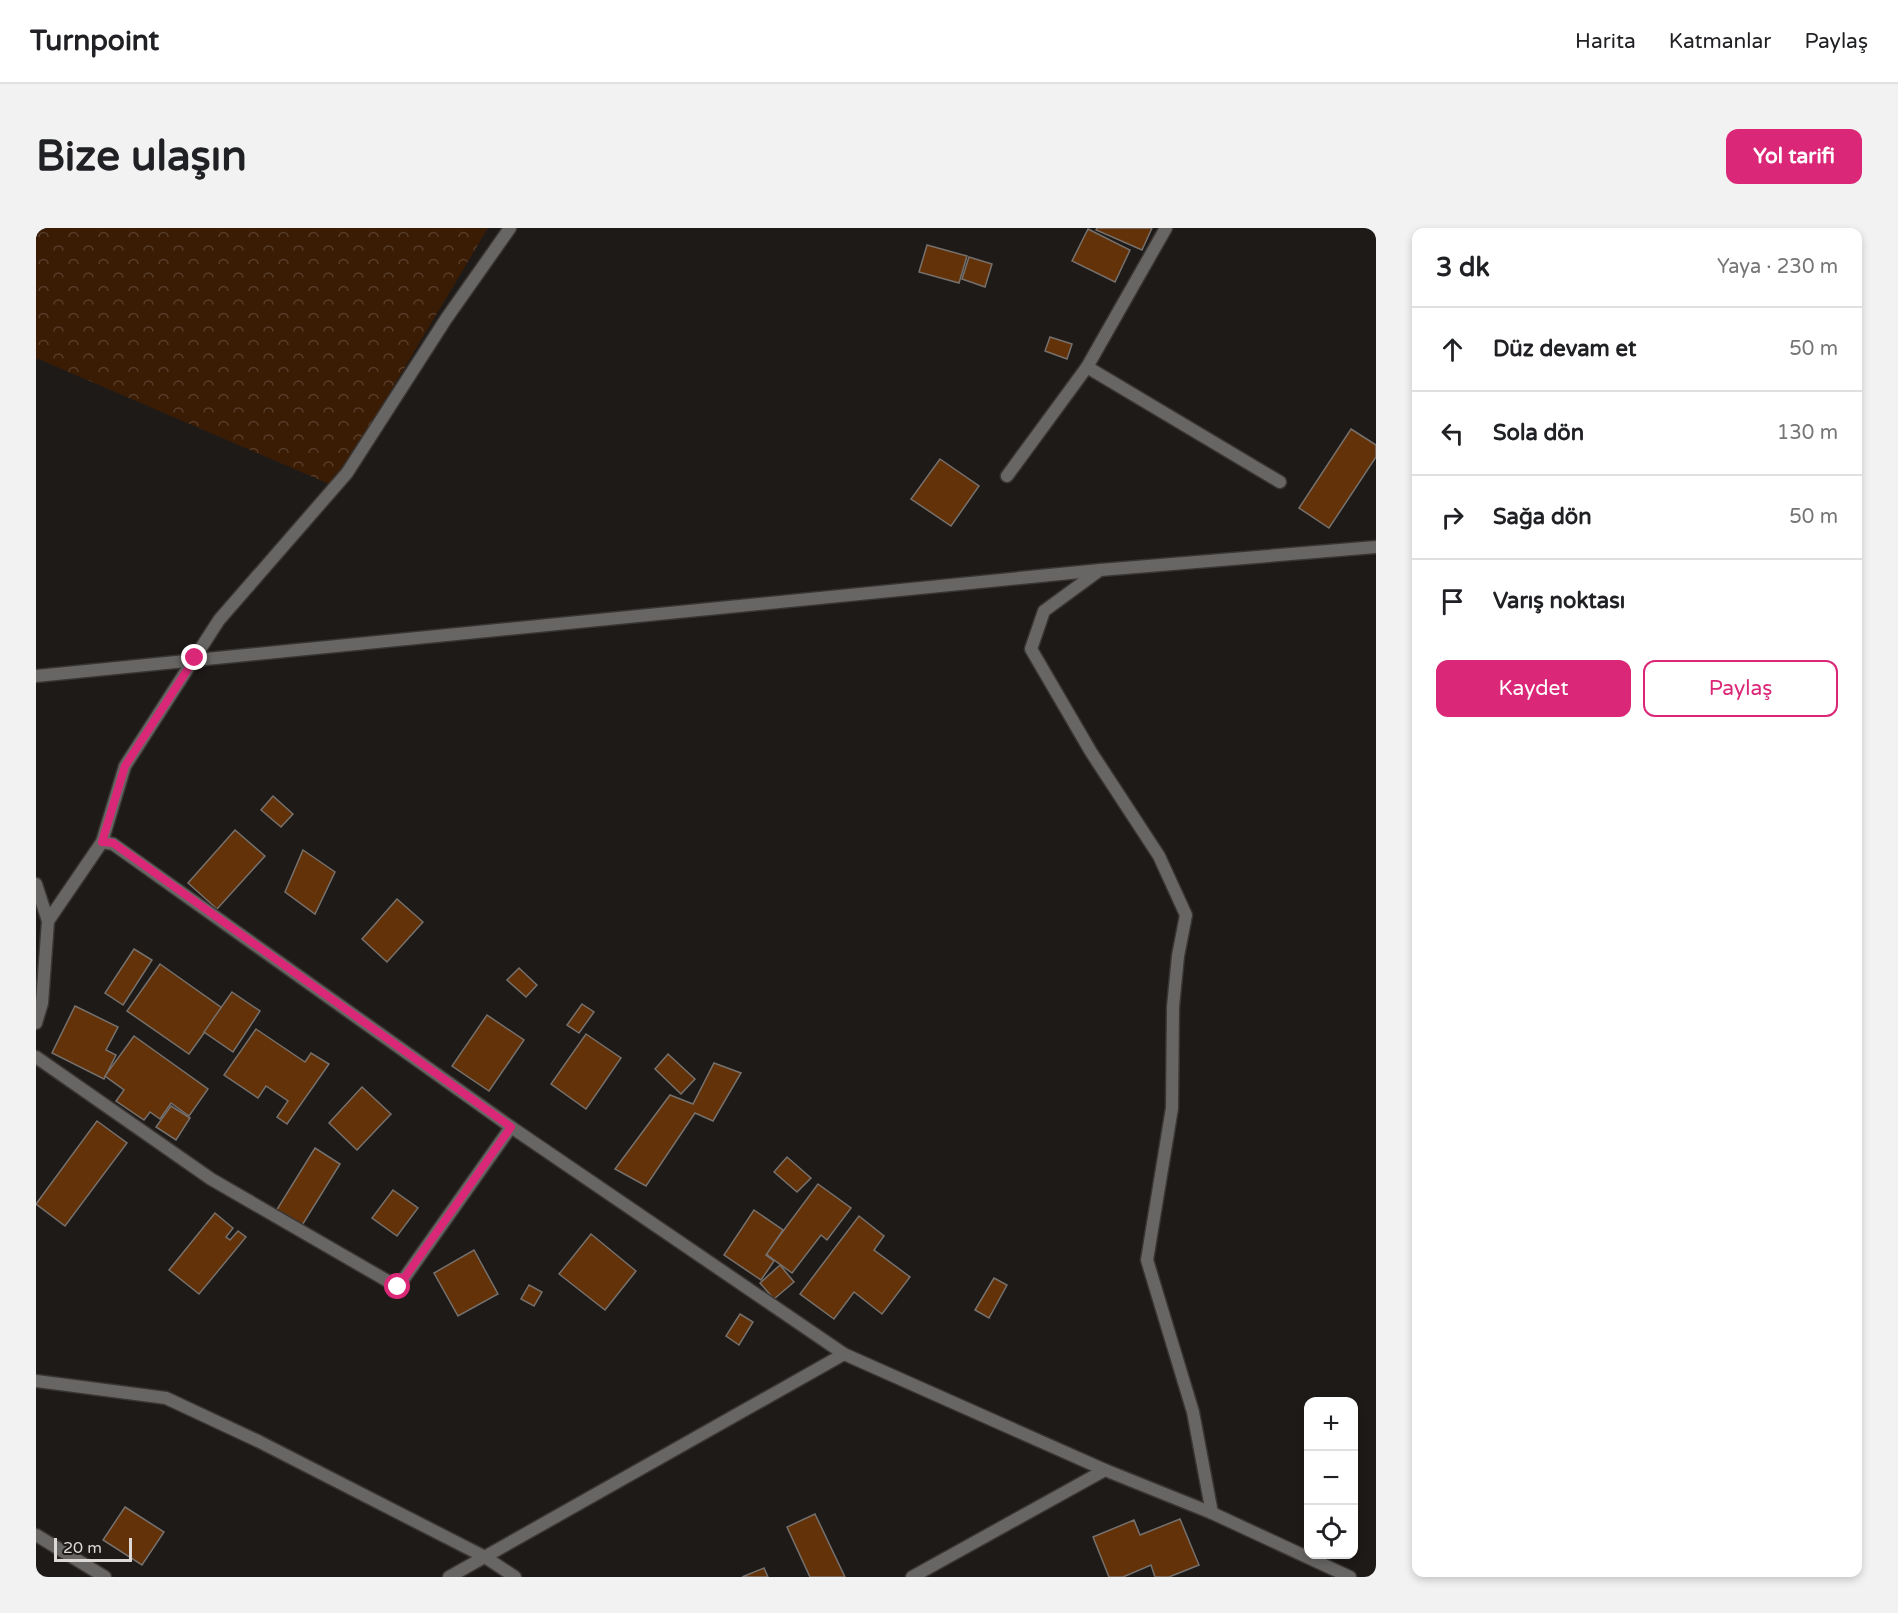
<!DOCTYPE html>
<html lang="tr">
<meta charset="utf-8">
<style>
body{margin:0;font-family:"Varela Round",sans-serif;background:#f2f2f2;color:#202124}
.controls{position:absolute;right:18px;bottom:18px;display:grid;overflow:hidden;border-radius:12px;box-shadow:0 3px 9px #0003}
.controls button{width:54px;height:54px;display:grid;place-items:center;padding:0;border:0;border-bottom:2px solid #e0e0e0;background:#fff;color:#202124;font:30px sans-serif}
.scale{position:absolute;left:18px;bottom:15px;width:78px;box-sizing:border-box;padding-left:6px;border:3px solid #dcd9d7;border-top:0;font-size:16px;line-height:21px;white-space:nowrap;color:#dcd9d7;-webkit-text-stroke:4px #1e1a18;paint-order:stroke}
.stop{position:absolute;width:18px;height:18px;margin:-14px;border:4px solid #db2777;border-radius:50%;background:#fff}
.stop.end{background:#db2777;border-color:#fff;box-shadow:0 2px 6px #0008}
.list{margin:0;padding:0;list-style:none}
h2{display:flex;justify-content:space-between;align-items:center;height:78px;margin:0;padding:0 24px;font-size:26px}
h2 small{font-size:20px;font-weight:400;color:#757577}
.list li{display:grid;grid-template-columns:39px 1fr auto;gap:18px;align-items:center;box-sizing:border-box;height:84px;padding:0 24px;border-top:2px solid #e0e0e0}
.list b{display:block;font-size:22px;white-space:nowrap}
.list em{font-size:20px;font-style:normal;color:#757577}
.actions{display:flex;gap:12px;padding:18px 24px}
.actions a{flex:1;padding:14px 0;border:2px solid #db2777;border-radius:12px;text-align:center;font-size:21px;color:#db2777}
.actions .main{background:#db2777;color:#fff}
.icon{flex:none;width:33px;height:33px;fill:none;stroke:currentColor;stroke-width:2;stroke-linecap:round;stroke-linejoin:round}
.map{position:relative;flex:none;width:1340px;height:1349px;overflow:hidden;border-radius:12px}
header{display:flex;align-items:center;gap:36px;box-sizing:border-box;height:84px;padding:0 30px;background:#fff;border-bottom:2px solid #e0e0e0}
header strong{font-size:28px}
nav{display:flex;gap:33px;margin-inline-start:auto;font-size:21px}
.intro{display:flex;align-items:center;justify-content:space-between;box-sizing:border-box;height:144px;padding:0 36px}
h1{margin:0;font-size:42px}
.button{padding:15px 27px;border-radius:12px;background:#db2777;color:#fff;font-size:21px;font-weight:700}
main{display:flex;gap:36px;padding:0 36px}
aside{flex:1;background:#fff;border-radius:12px;box-shadow:0 3px 9px #0003}
.map>svg:first-child{display:block}
.forest{fill:url(#forest-crowns)}
.building{fill:#633208;stroke:#76716d;stroke-width:1.5}
.lines{fill:none;stroke-linecap:round;stroke-linejoin:round}
.minor-casing{stroke:#393533;stroke-width:15}
.tertiary-casing{stroke:#393533;stroke-width:15}
.minor{stroke:#686664;stroke-width:12}
.tertiary{stroke:#686664;stroke-width:12}
.route{stroke:#db2777;stroke-width:8}
</style>
<header>
<strong>Turnpoint</strong>
<nav><a>Harita</a><a>Katmanlar</a><a>Paylaş</a></nav>
</header>
<div class="intro"><h1>Bize ulaşın</h1><a class="button">Yol tarifi</a></div>
<main>
<div class="map">
<svg width="1340" height="1349" viewBox="0 0 1340 1349">
<defs>
<pattern id="forest-crowns" width="20" height="18" patternUnits="userSpaceOnUse" patternTransform="scale(1.5)"><rect width="20" height="18" fill="#3a1c05"/><path d="M2 6a3 3 0 1 1 6 0M12 15a3 3 0 1 1 6 0" fill="none" stroke="#563c29"/></pattern>
</defs>
<rect width="100%" height="100%" fill="#1e1a18"/>
<polygon class="forest" points="0,0 452,0 298,258 0,130"/>
<g class="building">
<polygon points="1061,0 1116,0 1106,22 1060,2"/>
<polygon points="1052,1 1094,22 1079,54 1036,33"/>
<polygon points="891,17 931,28 923,55 883,44"/>
<polygon points="933,29 956,36 949,59 926,51"/>
<polygon points="1014,109 1036,116 1031,131 1009,123"/>
<polygon points="1315,201 1340,217 1340,229 1293,300 1263,280"/>
<polygon points="904,231 943,258 915,298 875,271"/>
<polygon points="237,568 257,586 245,599 225,582"/>
<polygon points="199,602 229,628 181,681 152,655"/>
<polygon points="267,622 299,644 279,686 249,664"/>
<polygon points="361,671 387,694 351,734 326,711"/>
<polygon points="98,721 116,732 87,777 69,765"/>
<polygon points="124,736 186,780 153,826 91,783"/>
<polygon points="483,740 501,757 490,769 471,752"/>
<polygon points="196,764 224,783 197,824 168,804"/>
<polygon points="546,776 558,784 543,805 531,797"/>
<polygon points="39,778 82,799 70,822 80,827 68,851 16,825"/>
<polygon points="451,787 488,812 453,863 416,838"/>
<polygon points="220,801 269,834 275,825 293,836 251,896 241,889 252,873 230,858 222,870 188,847"/>
<polygon points="550,806 585,830 550,881 515,856"/>
<polygon points="98,808 172,861 153,888 135,875 124,891 114,884 108,892 80,873 88,862 69,848"/>
<polygon points="632,826 659,851 645,866 619,841"/>
<polygon points="678,835 705,845 677,893 659,885 610,958 579,941 634,867 657,876"/>
<polygon points="326,859 355,886 321,922 293,895"/>
<polygon points="135,878 154,890 140,912 120,899"/>
<polygon points="61,893 91,915 29,998 0,976"/>
<polygon points="279,920 304,936 265,999 240,983"/>
<polygon points="751,929 775,950 761,964 738,944"/>
<polygon points="782,956 815,980 791,1012 785,1007 756,1045 730,1026"/>
<polygon points="357,962 382,980 361,1008 336,990"/>
<polygon points="718,982 747,1002 730,1027 738,1033 725,1052 688,1027"/>
<polygon points="179,985 197,1000 190,1009 194,1012 202,1003 210,1009 163,1066 133,1042"/>
<polygon points="823,988 848,1008 838,1022 874,1049 846,1086 818,1064 798,1091 764,1066"/>
<polygon points="555,1006 600,1043 569,1082 523,1046"/>
<polygon points="438,1022 462,1066 422,1088 398,1045"/>
<polygon points="744,1037 758,1054 738,1071 724,1055"/>
<polygon points="958,1050 971,1057 953,1090 939,1082"/>
<polygon points="493,1057 506,1064 498,1078 485,1071"/>
<polygon points="704,1086 717,1094 703,1117 690,1108"/>
<polygon points="89,1279 128,1304 106,1337 67,1312"/>
<polygon points="779,1286 809,1349 774,1349 751,1299"/>
<polygon points="1144,1291 1163,1337 1133,1349 1119,1349 1115,1337 1087,1349 1073,1349 1057,1309 1098,1292 1104,1307"/>
<polygon points="728,1340 732,1349 706,1349"/>
</g>
<g class="lines">
<defs>
<g id="minor">
<polyline points="1130,0 1051,139 1244,254"/>
<polyline points="971,248 1051,139"/>
<polyline points="1064,342 1008,383 995,421 1055,524 1123,628 1150,687 1142,728 1137,779 1136,880 1111,1032 1157,1184 1176,1285"/>
<polyline points="0,448 1064,342 1340,319"/>
<polyline points="66,614 77,616 475,899 808,1126 1069,1242 1176,1285 1314,1349"/>
<polyline points="12,693 66,614 89,538 183,392 311,245 410,91 474,0"/>
<polyline points="0,829 175,951 362,1059 475,899"/>
<polyline points="0,1153 130,1170 222,1213 449,1329 479,1349"/>
<polyline points="0,1307 69,1349"/>
<polyline points="413,1349 808,1126"/>
<polyline points="876,1349 1069,1242"/>
</g>
<polyline id="tertiary" points="0,656 12,693 6,775 0,795"/>
</defs>
<use href="#minor" class="minor-casing"/>
<use href="#tertiary" class="tertiary-casing"/>
<use href="#minor" class="minor"/>
<use href="#tertiary" class="tertiary"/>
</g>
<g class="lines">
<polyline class="route" points="159,430 89,538 66,614 77,615 475,899 362,1059"/>
</g>
</svg>
<div class="controls">
<button>+</button>
<button>−</button>
<button><svg class="icon" aria-label="locate" viewBox="0 0 24 24"><circle cx="12" cy="12" r="6"/><path d="M12 2v4M12 18v4M2 12h4M18 12h4"/></svg></button>
</div>
<div class="scale">20 m</div>
<div class="stop" style="left:362px;top:1059px"></div>
<div class="stop end" style="left:159px;top:430px"></div>
</div>
<aside>
<h2>3 dk<small>Yaya · 230 m</small></h2>
<ul class="list">
<li><svg class="icon" aria-label="ahead" viewBox="0 0 24 24"><path d="M12 20V5M6 11l6-6 6 6"/></svg><div><b>Düz devam et</b></div><em>50 m</em></li>
<li><svg class="icon" aria-label="left" viewBox="0 0 24 24"><path d="M17 20v-9H6M10 6l-5 5 5 5"/></svg><div><b>Sola dön</b></div><em>130 m</em></li>
<li><svg class="icon" aria-label="right" viewBox="0 0 24 24"><path d="M7 20v-9h11M14 6l5 5-5 5"/></svg><div><b>Sağa dön</b></div><em>50 m</em></li>
<li><svg class="icon" aria-label="arrive" viewBox="0 0 24 24"><path d="M6 21V4h12l-3 4 3 4H6"/></svg><div><b>Varış noktası</b></div></li>
</ul>
<div class="actions"><a class="main">Kaydet</a><a>Paylaş</a></div>
</aside>
</main>
